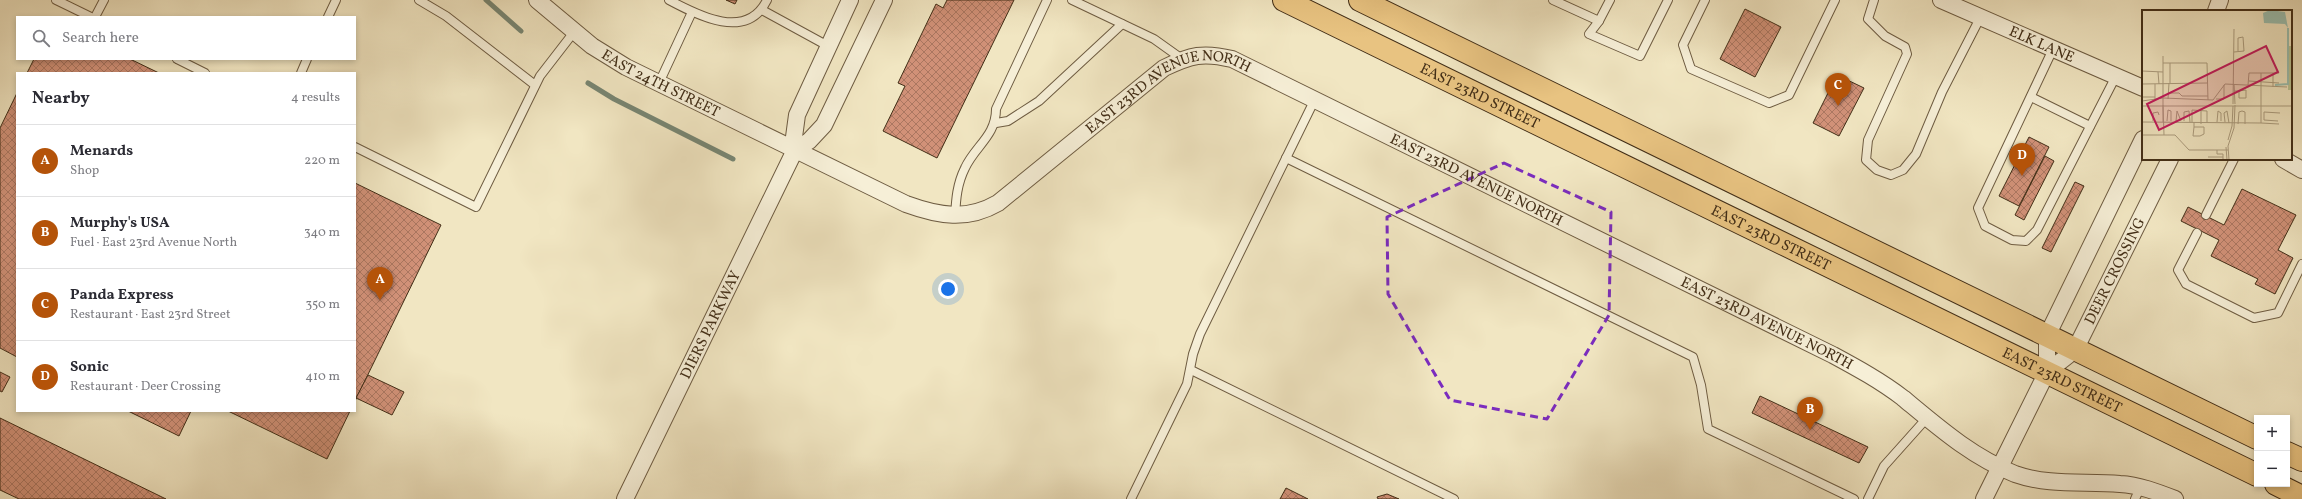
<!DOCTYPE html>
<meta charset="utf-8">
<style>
body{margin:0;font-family:Vollkorn,serif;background:#f7f7f7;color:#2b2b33}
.controls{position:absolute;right:12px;bottom:12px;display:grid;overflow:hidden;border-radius:0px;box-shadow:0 2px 6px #0003}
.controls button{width:36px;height:36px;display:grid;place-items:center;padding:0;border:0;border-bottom:1px solid #e1e1e2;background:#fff;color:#2b2b33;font:20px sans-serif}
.you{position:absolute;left:948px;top:289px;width:14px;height:14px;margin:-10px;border:3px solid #fff;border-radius:50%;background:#1a73e8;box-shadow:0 0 0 6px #1a73e833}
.badge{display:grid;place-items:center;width:26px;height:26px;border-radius:50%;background:#b45309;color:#fff;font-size:13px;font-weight:700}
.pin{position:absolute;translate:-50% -33px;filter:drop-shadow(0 1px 2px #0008)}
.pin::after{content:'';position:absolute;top:21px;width:14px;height:12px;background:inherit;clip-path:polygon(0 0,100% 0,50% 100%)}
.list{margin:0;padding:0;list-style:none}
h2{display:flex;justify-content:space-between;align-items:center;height:52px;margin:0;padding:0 16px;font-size:17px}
h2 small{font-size:13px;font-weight:400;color:#7c7c81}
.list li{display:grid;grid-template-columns:26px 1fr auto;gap:12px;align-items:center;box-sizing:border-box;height:72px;padding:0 16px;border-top:1px solid #e1e1e2}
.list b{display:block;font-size:15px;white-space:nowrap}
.list p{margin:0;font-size:13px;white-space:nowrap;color:#7c7c81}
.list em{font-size:13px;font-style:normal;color:#7c7c81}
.icon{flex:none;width:22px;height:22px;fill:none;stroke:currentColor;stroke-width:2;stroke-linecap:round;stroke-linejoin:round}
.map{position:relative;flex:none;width:2302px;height:499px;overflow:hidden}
.search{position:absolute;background:#fff;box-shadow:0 2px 6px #0003;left:16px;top:16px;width:340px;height:44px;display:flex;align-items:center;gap:10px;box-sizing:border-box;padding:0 14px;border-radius:0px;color:#7c7c81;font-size:15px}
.panel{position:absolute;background:#fff;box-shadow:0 2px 6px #0003;left:16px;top:72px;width:340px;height:340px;border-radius:0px}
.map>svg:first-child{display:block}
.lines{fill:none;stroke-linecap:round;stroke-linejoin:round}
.stream{stroke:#778673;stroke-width:5}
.building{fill:url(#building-cross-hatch);stroke:#422e17}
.lane-casing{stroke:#6e5c42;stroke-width:10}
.street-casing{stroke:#6e5c42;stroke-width:18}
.primary-casing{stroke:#422e17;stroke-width:24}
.lane{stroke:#f6efd7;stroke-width:8}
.street{stroke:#f6efd7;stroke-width:16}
.primary{stroke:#e8c381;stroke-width:22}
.marked{fill:none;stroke:#7b2cbf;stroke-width:3;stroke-dasharray:8 5;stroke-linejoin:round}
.labels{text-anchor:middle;stroke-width:3;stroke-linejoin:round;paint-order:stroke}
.street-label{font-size:15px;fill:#422e17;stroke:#f6efd7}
.inset-river{fill:none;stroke:#9bc0b1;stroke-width:2}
.inset-road{fill:none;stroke:#ab9c7e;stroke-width:1}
.view{fill:#c2185b;fill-opacity:0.15;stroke:#c2185b;stroke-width:2}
.inset-edge{fill:none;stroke:#422e17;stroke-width:2}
</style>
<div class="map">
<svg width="2302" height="499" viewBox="0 0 2302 499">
<defs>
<pattern id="building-cross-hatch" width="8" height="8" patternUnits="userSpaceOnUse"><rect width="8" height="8" fill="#d19178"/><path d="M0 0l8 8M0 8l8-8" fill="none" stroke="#ab7761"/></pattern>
</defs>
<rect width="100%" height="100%" fill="#f1e6c2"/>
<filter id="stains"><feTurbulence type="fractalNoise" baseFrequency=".005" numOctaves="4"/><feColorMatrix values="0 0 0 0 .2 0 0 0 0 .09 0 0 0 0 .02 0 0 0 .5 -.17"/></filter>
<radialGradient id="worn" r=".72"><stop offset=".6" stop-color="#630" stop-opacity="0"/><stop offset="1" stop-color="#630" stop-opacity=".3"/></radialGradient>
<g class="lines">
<g class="stream">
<polyline points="486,0 521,31"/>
<polyline points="588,83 614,99 733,159"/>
</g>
</g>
<g class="building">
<polygon points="726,0 737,0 735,4"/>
<polygon points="947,0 1014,0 937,158 883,131 905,86 898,83 936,4 943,8"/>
<polygon points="1745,9 1781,27 1755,77 1720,59"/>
<polygon points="34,59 130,59 159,73 27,73"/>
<polygon points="1837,75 1864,88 1839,136 1813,123"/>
<polygon points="17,93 17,357 0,348 0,128"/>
<polygon points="2029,137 2049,147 2019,206 1999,196"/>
<polygon points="2045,156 2054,161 2024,220 2015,215"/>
<polygon points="2075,182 2084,186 2051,252 2042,248"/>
<polygon points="355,183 441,225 355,401"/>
<polygon points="2242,189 2296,215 2278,250 2293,258 2275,294 2255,284 2258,279 2211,256 2219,240 2181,221 2188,207 2224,225"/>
<polygon points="0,372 10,377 2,392 0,391"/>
<polygon points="368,375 404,392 392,415 356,398"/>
<polygon points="1760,396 1868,447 1859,463 1752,413"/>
<polygon points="128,411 191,411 179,436"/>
<polygon points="228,411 350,411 327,459"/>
<polygon points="0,418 166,499 19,499 0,490"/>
<polygon points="1286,488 1308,499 1280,499"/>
<polygon points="1387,494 1399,499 1378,499 1377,497"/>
</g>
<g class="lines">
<defs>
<g id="lane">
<polyline points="56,0 91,17"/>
<polyline points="419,0 446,16 535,85"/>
<path d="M669,0C699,16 747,41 767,0"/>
<polyline points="1072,0 1154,39 1182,59"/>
<polyline points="1553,0 1599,21 1589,34 1640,56 1668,0"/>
<polyline points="1705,0 1683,45 1691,69 1769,103 1789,95 1835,0"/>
<polyline points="1874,0 1868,19 1885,36 1905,47 1907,54 1868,140 1866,160 1877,170 1891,175 1903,170 1916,154 1942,92 1980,18"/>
<polyline points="762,10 828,46"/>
<polyline points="95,17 104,0"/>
<polyline points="328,17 336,0"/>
<polyline points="1599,21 1610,0"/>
<polyline points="2053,49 1978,208 1985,226 2012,240 2026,241 2037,230 2116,76"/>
<polyline points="177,59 205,73"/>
<polyline points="301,73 307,59"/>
<polyline points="659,83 692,12"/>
<polyline points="2031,97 2090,126"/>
<polyline points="996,123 1008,121 1039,101 1122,24"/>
<polyline points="355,147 476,207 540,76 574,32"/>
<polyline points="1286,158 1693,357 1701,385 1708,429 1854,499"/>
<polyline points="2206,215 2234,159"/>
<path d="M955,216C956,199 957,184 965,168C975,146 996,136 996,109L1047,0"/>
<polyline points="2197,233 2178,270 2186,284 2254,318 2278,313 2302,264"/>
<polyline points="1191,370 1454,499"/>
<polyline points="1131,499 1187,384 1193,354 1200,334 1315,99"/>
<polyline points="1868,499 1884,466 1926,419"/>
<polyline points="2135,499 2140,488"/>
</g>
<g id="street">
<path id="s1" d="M537,0L592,46L626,67L906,204C939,216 967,221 998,203L1164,68C1191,55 1203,52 1232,59L1833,355C1857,368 1881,381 1903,398C1938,427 1972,457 2015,474C2049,486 2084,481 2120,484C2139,485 2157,492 2175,499"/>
<path id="s2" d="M1941,0L2143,88"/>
<polyline points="2216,11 2220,0"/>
<polyline points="795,150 794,137 797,115 850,0"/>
<polyline points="2283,159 2302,170"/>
<path id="s3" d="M2047,372L2075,350L2170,159"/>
<path id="s4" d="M625,499L795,150L809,141L824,125L884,0"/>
<polyline points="1984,499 2047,372 2047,336 2143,139"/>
</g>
<g id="primary">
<path id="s5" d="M1284,0L2257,475"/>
<polyline points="1360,0 2257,438"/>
<polyline points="2287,453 2302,460"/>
<polyline points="2276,484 2302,497"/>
</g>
</defs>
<use href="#lane" class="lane-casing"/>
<use href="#street" class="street-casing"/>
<use href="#primary" class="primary-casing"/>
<use href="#lane" class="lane"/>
<use href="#street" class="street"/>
<use href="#primary" class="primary"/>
</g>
<path class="marked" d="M1504,163L1611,212L1609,315L1547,419L1450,400L1388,294L1387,217Z"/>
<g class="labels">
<g class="street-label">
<text dy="5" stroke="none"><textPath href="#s2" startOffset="110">ELK LANE</textPath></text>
<text dy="5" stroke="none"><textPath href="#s1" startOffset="150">EAST 24TH STREET</textPath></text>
<text dy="5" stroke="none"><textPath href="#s5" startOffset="218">EAST 23RD STREET</textPath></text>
<text dy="5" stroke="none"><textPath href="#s1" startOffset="729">EAST 23RD AVENUE NORTH</textPath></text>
<text dy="5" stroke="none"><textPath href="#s1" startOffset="1076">EAST 23RD AVENUE NORTH</textPath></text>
<text dy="5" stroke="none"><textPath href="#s5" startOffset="542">EAST 23RD STREET</textPath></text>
<text dy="5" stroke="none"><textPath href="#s3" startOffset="124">DEER CROSSING</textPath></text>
<text dy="5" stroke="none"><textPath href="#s1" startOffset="1400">EAST 23RD AVENUE NORTH</textPath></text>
<text dy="5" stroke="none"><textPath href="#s4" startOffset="194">DIERS PARKWAY</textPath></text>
<text dy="5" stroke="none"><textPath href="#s5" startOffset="866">EAST 23RD STREET</textPath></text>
</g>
</g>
<g transform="translate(2142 10)">
<rect width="150" height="150" fill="#f1e6c2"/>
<path d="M147,36H150V80H146Z" fill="#b9c594"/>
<path d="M128,0L143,2L146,18L143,14L122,13L121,3Z" fill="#9bc0b1"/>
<path class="inset-river" d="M133,75L146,74V18"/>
<path class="inset-road" d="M92,42L102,41L101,27L96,28V41M21,53H65L66,90M28,53V73M0,61L21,62M16,62L17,74M119,63V113L137,114M131,63V77M107,71L137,73M0,74L65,73M13,74V91M92,74L93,94M106,75L107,63H137M92,81H97V88H104V80L97,81M27,83H37L40,86H66M0,87H13M26,89L27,73M74,89H82V75M0,91L21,88L71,90L83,74L145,77M91,94L92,19M21,95L22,125M0,96H150M122,110V102L138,103M122,110L136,111M11,111V103L16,102L17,105M25,111L26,100L29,101V111M34,111L35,101L39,111M42,111V102L47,101L48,112M0,112L119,113M21,112V46M50,112V100L65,101V113M52,112V117H62M75,112L76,101L79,103V111M83,112L82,103L85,101L87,113M59,114V101M96,114L97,102L100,101L103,102V114M52,117L51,126H58L62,124V117M0,125H33L47,140H86M86,130L90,116L91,96M84,137L85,150M75,140V144H81V150M66,147H81M87,150L86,136L92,118L93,95"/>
<path class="view" d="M124,36L136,62L17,120L5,94Z"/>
<rect width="150" height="150" class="inset-edge"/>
</g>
<rect width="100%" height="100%" filter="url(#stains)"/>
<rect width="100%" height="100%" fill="url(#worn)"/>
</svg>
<div class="controls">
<button>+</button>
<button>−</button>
</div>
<div class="you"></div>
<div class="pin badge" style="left:380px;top:300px">A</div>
<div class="pin badge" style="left:1810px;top:430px">B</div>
<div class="pin badge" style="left:1838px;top:106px">C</div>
<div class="pin badge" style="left:2022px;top:176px">D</div>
<div class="search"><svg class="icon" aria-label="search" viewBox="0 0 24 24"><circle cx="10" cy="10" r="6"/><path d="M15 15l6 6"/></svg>Search here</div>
<section class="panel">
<h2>Nearby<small>4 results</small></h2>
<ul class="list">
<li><span class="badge">A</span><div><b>Menards</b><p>Shop</p></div><em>220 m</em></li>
<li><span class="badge">B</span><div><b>Murphy's USA</b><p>Fuel · East 23rd Avenue North</p></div><em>340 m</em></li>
<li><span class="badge">C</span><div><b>Panda Express</b><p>Restaurant · East 23rd Street</p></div><em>350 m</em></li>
<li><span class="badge">D</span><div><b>Sonic</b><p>Restaurant · Deer Crossing</p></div><em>410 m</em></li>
</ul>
</section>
</div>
